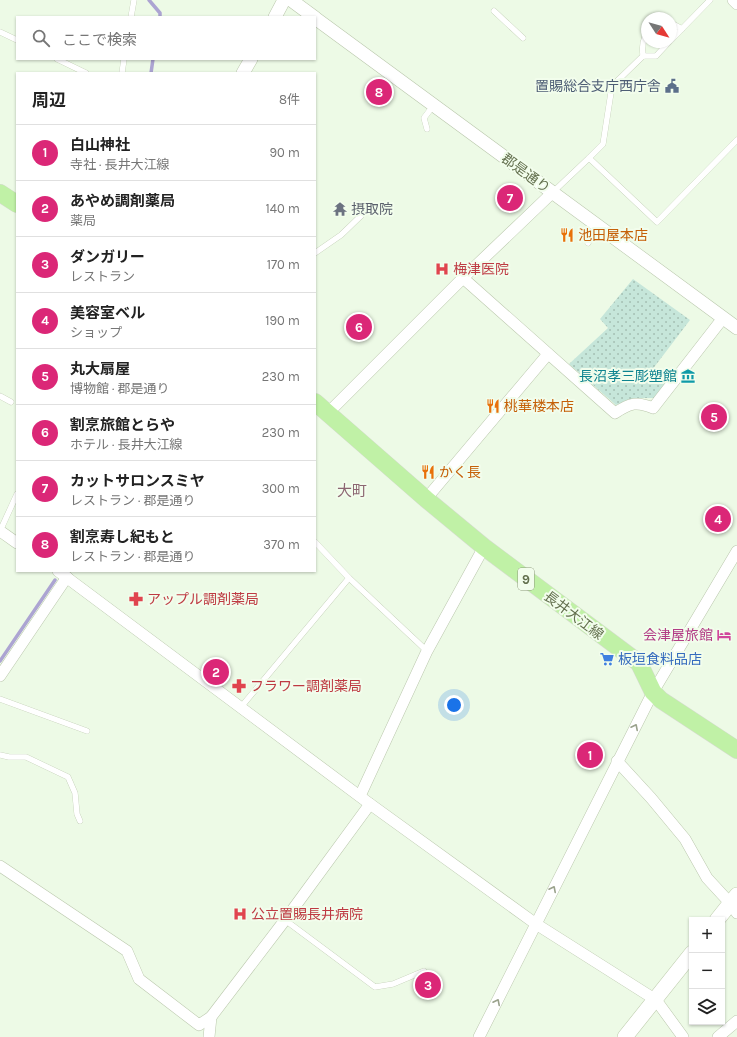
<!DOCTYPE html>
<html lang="ja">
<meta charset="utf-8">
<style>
body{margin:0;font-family:Karla,"Noto Sans JP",sans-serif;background:#f6f6f6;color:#222}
.controls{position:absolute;right:12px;bottom:12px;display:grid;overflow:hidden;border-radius:0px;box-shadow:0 1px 3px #0004}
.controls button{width:36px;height:36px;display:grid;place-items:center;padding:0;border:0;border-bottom:1px solid #e0e0e0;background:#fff;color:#222;font:20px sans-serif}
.compass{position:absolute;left:641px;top:12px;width:36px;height:36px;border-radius:50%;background:#fff;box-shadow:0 1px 3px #0004;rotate:126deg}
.you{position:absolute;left:454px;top:705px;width:14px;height:14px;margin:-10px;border:3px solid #fff;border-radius:50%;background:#1a73e8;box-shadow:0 0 0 6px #1a73e833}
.badge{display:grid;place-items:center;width:26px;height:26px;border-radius:50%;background:#db2777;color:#fff;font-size:13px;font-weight:700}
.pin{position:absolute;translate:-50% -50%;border:2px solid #fff;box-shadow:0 1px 4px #0006}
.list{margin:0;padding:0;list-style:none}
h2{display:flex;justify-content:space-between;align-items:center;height:52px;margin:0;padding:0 16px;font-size:17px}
h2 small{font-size:13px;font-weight:400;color:#767676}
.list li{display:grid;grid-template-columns:26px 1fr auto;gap:12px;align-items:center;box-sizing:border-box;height:56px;padding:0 16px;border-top:1px solid #e0e0e0}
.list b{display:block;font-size:15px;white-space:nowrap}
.list p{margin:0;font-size:13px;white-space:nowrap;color:#767676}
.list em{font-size:13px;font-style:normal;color:#767676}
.icon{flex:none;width:22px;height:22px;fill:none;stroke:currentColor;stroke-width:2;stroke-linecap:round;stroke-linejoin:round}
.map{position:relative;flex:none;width:737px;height:1037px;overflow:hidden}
.search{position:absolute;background:#fff;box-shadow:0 1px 3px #0004;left:16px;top:16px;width:300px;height:44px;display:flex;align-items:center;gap:10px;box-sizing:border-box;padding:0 14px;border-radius:0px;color:#767676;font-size:15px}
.panel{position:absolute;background:#fff;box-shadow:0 1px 3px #0004;left:16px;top:72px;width:300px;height:500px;border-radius:0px}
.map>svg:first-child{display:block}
.park{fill:url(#park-dots)}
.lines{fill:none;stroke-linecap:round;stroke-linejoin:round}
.stream{stroke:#aca4d2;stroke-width:3.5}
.service-casing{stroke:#bac7ac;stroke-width:6}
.minor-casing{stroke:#bac7ac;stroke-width:12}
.tertiary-casing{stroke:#bac7ac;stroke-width:14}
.secondary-casing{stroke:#bbcaa9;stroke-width:16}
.primary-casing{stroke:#d6dad1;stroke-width:18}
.service{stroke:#fff;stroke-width:5.5}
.minor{stroke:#fff;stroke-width:11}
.tertiary{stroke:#fff;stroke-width:13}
.secondary{stroke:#fff;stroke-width:15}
.primary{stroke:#c0f1a6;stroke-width:17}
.oneway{stroke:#9aa28c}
.labels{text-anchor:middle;stroke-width:4;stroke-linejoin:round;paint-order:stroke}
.shield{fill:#f2fdec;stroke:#8e9a7d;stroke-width:1}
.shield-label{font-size:13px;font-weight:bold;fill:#63704e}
.service-label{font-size:14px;fill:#4e5e75;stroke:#f2fdec;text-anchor:end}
.street-label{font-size:14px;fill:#63704e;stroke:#f2fdec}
.worship-label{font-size:14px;fill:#5b616d;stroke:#f2fdec;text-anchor:start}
.food-label{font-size:14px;fill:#c56008;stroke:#f2fdec;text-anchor:start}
.health-label{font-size:14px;fill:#be3a42;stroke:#f2fdec;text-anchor:start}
.culture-label{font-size:14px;fill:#0d838f;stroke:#f2fdec;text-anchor:end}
.hotel-label{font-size:14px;fill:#b23c85;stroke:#f2fdec;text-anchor:end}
.shop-label{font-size:14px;fill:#366cbe;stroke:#f2fdec;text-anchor:start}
.neighbourhood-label{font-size:15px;fill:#8c6672;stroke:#f2fdec}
</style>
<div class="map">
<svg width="737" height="1037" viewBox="0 0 737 1037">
<defs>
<pattern id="park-dots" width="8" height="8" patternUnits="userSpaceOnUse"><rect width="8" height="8" fill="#c6e6da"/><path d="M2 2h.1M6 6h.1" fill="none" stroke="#a4bfb3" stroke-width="1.8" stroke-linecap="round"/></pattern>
</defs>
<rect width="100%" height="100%" fill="#edfae6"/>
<polygon class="park" points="633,279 690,320 652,370 667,383 656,398 635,398 616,405 569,364 608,328 600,319"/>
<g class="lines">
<g class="stream">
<polyline points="149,0 160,13 160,17"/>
<polyline points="151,73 153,59"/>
<polyline points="0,661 55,580"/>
</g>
<defs>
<g id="service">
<polyline points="494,11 523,38"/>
<polyline points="131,17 134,0"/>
<polyline points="671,23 682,29"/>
<polyline points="0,32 17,40"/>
<polyline points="671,40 710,0"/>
<path d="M643,56C642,48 642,40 647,33"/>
<polyline points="57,59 86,73"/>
<polyline points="122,73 124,59"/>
<polyline points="427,129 424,118 433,106"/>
<polyline points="589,158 603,144 612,86 643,56 656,56 669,42"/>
<polyline points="552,193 589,158 657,222 737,140"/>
<polyline points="588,243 597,226"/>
<polyline points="315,253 341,235 367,210"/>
<polyline points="0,396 11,402"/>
<polyline points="0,531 17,494"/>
<polyline points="315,542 349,578 427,651"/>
<polyline points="0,699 87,731"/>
<polyline points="241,707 349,578"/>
<polyline points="0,755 9,757 26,757 68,777 75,793 77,814 80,821"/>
<polyline points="285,920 375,987 393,984 424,971"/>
</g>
<g id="minor">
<polyline points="733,0 737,4"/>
<path d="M463,278L615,413C630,403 637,401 653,408L723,318"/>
<polyline points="328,413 463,278 552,193"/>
<polyline points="426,499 548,354"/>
<polyline points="0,531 17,543"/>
<polyline points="58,571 370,804 536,924 656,1000 683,1037"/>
<polyline points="0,676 67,577"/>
<polyline points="617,761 651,798 685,839 707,878 730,903 737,913"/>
<polyline points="360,796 427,651 484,547"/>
<polyline points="0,866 127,951 139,979 199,1025 211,1017 285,920 370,804"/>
<polyline points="209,1037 211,1017"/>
<polyline points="479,1037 653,692 737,551"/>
<polyline points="718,1037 737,1021"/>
</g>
<g id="tertiary">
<polyline points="291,0 314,17"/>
<polyline points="275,17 284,0"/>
<polyline points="315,18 737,328"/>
<polyline points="243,73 251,59"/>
</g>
<g id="secondary">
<polyline points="717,920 737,895"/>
<polyline points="625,1037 692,953"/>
</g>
<g id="primary">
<polyline points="0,193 17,204"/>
<polyline points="315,402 426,499 484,547 639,663 653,692 661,700 737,750"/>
</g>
</defs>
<use href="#service" class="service-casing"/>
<use href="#minor" class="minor-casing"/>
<use href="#tertiary" class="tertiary-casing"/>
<use href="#secondary" class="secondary-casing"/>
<use href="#primary" class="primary-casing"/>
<use href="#service" class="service"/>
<use href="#minor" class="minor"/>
<use href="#tertiary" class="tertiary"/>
<use href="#secondary" class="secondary"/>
<use href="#primary" class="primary"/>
</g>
<defs><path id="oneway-chevron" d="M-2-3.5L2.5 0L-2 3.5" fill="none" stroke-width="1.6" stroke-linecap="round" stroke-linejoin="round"/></defs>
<g class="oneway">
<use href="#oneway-chevron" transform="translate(635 727) rotate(-63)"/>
<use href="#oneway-chevron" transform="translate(553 889) rotate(-63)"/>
<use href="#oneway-chevron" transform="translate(497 1002) rotate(-63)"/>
</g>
<defs>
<symbol id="civic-bare" viewBox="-9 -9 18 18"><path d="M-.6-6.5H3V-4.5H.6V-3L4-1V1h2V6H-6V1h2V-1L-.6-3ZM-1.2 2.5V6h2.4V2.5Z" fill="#5c6f8a" stroke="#f2fdec" stroke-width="2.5" paint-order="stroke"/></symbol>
<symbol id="temple-bare" viewBox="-9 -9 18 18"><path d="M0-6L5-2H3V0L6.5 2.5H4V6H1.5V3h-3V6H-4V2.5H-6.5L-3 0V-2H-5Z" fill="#6b7280" stroke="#f2fdec" stroke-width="2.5" paint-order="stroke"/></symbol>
<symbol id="restaurant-bare" viewBox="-9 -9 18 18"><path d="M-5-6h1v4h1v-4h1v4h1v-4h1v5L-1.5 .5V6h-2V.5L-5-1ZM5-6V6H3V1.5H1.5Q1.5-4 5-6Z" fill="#e8710a" stroke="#f2fdec" stroke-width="2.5" paint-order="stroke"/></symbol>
<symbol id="hospital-bare" viewBox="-9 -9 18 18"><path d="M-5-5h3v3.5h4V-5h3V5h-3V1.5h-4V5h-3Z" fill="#e0444e" stroke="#f2fdec" stroke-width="2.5" paint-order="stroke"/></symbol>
<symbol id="museum-bare" viewBox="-9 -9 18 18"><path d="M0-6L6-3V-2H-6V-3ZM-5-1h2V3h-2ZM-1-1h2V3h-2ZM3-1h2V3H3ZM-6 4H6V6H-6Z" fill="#0f9aa8" stroke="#f2fdec" stroke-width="2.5" paint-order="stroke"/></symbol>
<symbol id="pharmacy-bare" viewBox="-9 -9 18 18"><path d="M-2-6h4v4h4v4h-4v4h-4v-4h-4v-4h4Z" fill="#e0444e" stroke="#f2fdec" stroke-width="2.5" paint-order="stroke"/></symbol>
<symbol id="hotel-bare" viewBox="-9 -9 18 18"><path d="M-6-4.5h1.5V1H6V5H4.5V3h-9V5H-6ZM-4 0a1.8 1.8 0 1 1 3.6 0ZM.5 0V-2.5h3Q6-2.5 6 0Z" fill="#d1479c" stroke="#f2fdec" stroke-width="2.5" paint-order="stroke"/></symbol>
<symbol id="supermarket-bare" viewBox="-9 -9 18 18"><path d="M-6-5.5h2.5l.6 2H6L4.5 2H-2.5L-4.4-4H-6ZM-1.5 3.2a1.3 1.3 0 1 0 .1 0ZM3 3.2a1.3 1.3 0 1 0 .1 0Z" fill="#3f7fe0" stroke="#f2fdec" stroke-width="2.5" paint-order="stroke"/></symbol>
</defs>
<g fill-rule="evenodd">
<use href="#civic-bare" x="662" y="76" width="20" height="20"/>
<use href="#temple-bare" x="330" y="199" width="20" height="20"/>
<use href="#restaurant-bare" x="557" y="225" width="20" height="20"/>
<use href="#hospital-bare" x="432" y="259" width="20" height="20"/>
<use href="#museum-bare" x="678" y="366" width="20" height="20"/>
<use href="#restaurant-bare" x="483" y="396" width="20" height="20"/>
<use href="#restaurant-bare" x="418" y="462" width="20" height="20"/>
<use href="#pharmacy-bare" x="126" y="589" width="20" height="20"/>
<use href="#hotel-bare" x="714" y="625" width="20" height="20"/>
<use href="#supermarket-bare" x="597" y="649" width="20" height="20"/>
<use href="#pharmacy-bare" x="229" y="676" width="20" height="20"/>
<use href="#hospital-bare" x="230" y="904" width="20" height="20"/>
</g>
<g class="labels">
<rect class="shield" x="518" y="568" width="16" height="22" rx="3"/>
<g class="shield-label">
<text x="526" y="584">9</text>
</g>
<g class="service-label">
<text x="661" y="91">置賜総合支庁西庁舎</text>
</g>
<g class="street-label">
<text transform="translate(526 173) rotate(36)" y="5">郡是通り</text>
<text transform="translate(574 615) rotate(37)" y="5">長井大江線</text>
</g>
<g class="worship-label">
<text x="351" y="214">摂取院</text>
</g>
<g class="food-label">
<text x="578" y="240">池田屋本店</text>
<text x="504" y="411">桃華楼本店</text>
<text x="439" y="477">かく長</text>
</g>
<g class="health-label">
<text x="453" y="274">梅津医院</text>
<text x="147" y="604">アップル調剤薬局</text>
<text x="250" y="691">フラワー調剤薬局</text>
<text x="251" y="919">公立置賜長井病院</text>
</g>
<g class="culture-label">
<text x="677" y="381">長沼孝三彫塑館</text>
</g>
<g class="hotel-label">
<text x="713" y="640">会津屋旅館</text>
</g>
<g class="shop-label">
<text x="618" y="664">板垣食料品店</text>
</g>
<g class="neighbourhood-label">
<text x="352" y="496">大町</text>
</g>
</g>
</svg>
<div class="controls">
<button>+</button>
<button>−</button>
<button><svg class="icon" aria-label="layers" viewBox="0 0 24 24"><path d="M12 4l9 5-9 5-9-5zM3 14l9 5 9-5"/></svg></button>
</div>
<svg class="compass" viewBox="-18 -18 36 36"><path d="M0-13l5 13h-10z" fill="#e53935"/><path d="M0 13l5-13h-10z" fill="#767676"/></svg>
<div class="you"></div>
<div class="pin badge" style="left:590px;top:755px">1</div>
<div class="pin badge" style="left:216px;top:672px">2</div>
<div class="pin badge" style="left:428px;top:985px">3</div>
<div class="pin badge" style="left:718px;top:519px">4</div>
<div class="pin badge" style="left:714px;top:417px">5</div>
<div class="pin badge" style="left:359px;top:327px">6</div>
<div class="pin badge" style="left:510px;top:198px">7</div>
<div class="pin badge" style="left:379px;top:92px">8</div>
<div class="search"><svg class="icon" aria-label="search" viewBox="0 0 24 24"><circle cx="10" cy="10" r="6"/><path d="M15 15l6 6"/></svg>ここで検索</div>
<section class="panel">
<h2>周辺<small>8件</small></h2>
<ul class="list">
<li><span class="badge">1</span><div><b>白山神社</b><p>寺社 · 長井大江線</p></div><em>90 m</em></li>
<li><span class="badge">2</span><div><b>あやめ調剤薬局</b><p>薬局</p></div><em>140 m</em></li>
<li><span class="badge">3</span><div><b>ダンガリー</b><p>レストラン</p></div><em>170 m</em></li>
<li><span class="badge">4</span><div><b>美容室ベル</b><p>ショップ</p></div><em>190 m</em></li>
<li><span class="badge">5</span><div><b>丸大扇屋</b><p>博物館 · 郡是通り</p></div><em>230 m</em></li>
<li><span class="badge">6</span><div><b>割烹旅館とらや</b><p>ホテル · 長井大江線</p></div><em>230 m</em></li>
<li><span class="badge">7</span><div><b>カットサロンスミヤ</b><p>レストラン · 郡是通り</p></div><em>300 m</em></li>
<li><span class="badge">8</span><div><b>割烹寿し紀もと</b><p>レストラン · 郡是通り</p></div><em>370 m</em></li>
</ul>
</section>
</div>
